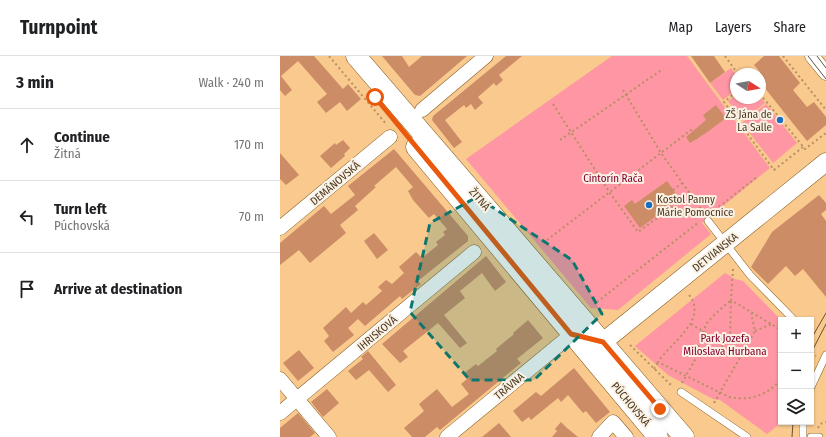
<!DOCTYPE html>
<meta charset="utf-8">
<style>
body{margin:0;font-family:"Fira Sans Condensed",sans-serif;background:#f6f6f6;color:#202124}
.controls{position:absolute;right:12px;bottom:12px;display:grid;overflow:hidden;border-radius:0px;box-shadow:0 1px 3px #0004}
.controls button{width:36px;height:36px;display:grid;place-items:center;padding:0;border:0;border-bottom:1px solid #e0e0e0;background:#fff;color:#202124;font:20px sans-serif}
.compass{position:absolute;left:450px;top:12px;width:36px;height:36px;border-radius:50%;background:#fff;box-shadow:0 1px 3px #0004;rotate:101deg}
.stop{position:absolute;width:12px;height:12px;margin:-9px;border:3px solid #ea580c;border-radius:50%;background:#fff}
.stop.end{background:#ea580c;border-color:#fff;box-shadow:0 1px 4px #0008}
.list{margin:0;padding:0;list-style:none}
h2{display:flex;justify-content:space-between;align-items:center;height:52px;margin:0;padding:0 16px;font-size:17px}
h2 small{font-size:13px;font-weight:400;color:#757577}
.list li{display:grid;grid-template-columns:26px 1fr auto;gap:12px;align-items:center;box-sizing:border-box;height:72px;padding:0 16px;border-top:1px solid #e0e0e0}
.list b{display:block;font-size:15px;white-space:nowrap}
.list p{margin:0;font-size:13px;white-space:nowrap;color:#757577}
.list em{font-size:13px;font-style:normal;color:#757577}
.icon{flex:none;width:22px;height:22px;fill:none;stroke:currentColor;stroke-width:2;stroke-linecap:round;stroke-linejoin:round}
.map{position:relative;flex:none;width:546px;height:381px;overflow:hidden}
header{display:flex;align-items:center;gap:24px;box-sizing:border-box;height:56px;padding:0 20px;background:#fff;border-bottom:1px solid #e0e0e0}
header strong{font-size:19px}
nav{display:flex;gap:22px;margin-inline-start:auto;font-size:14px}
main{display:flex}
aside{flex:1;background:#fff}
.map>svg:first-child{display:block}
.green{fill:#fe96a3}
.building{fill:#cc8d66}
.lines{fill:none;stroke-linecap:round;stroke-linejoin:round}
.service-casing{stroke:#845a1c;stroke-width:8}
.minor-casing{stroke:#845a1c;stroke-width:15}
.tertiary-casing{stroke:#845a1c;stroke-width:19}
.secondary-casing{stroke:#845a1c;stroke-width:21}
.path{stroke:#b59063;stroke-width:2;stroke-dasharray:2 3;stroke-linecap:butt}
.service{stroke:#fff;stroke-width:7}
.minor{stroke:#fff;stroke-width:14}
.tertiary{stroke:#fff;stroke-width:18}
.secondary{stroke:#fff;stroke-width:20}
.tram{stroke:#695133;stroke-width:1}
.route{stroke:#ea580c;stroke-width:5}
.marked{fill:#0f766e;fill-opacity:0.2;stroke:#0f766e;stroke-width:3;stroke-dasharray:8 5;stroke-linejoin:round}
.poi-dot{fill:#1c6dbb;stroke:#fbf2e6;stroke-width:1.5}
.labels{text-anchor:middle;stroke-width:4;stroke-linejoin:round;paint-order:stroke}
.poi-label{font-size:11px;fill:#4b3820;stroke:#fbf2e6;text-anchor:end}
.park-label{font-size:11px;fill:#85012e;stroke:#fbf2e6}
.street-label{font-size:11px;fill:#4b3820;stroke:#fbf2e6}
</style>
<header>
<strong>Turnpoint</strong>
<nav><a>Map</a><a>Layers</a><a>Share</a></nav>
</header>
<main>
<aside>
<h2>3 min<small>Walk · 240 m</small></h2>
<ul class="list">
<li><svg class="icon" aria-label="ahead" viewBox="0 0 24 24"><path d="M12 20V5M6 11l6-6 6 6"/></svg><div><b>Continue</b><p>Žitná</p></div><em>170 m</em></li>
<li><svg class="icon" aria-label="left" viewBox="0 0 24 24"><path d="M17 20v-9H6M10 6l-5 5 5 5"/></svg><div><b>Turn left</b><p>Púchovská</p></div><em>70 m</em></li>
<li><svg class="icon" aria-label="arrive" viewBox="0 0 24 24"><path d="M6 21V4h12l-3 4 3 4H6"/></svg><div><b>Arrive at destination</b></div></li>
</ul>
</aside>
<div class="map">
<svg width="546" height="381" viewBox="0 0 546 381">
<rect width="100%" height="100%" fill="#f9c98e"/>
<g class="green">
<polygon points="332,0 407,0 490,112 422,167 431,178 338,254 311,252 186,103"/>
<polygon points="451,12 456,19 456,34 443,44 430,27"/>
<polygon points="456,39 456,42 480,42 480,40 485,47 463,64 448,45"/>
<polygon points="486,48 517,87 493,107 462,67"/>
<polygon points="445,217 455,223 463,225 501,264 502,366 487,378 440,344 433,343 388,319 355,290"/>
</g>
<g class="building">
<polygon points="0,0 34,0 63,33 68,28 81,43 67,55 60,46 46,57 37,46 47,38 18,5 1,20 12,34 5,40 0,34"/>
<polygon points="102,0 122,0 129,11 142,0 187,0 140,40 135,39"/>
<polygon points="226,0 242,0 219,19 223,24 216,30 214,27 198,41 203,47 195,54 191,48 186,52 184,49 165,64 182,86 174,92 152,64 153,60"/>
<polygon points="411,0 434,0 445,16 430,27"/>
<polygon points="484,0 499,0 520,27 513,34 527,51 534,46 546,61 546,69 527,85 480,26 480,16 474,9"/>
<polygon points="436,49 446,62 426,77 410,87 406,81 426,64 423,59"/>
<polygon points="63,84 70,92 64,98 65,100 51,112 40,100 55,87 56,89"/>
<polygon points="114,93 188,180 188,185 138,225 141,228 122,243 120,240 85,270 78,263 68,272 74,279 53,296 44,285 49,280 43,272 66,251 71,257 83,246 86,249 102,235 98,231 106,224 112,228 124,217 119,211 136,196 142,202 158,189 156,186 165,179 163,176 167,173 154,158 149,162 133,144 128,135 133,131 116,111 94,130 96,131 75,150 78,154 60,169 66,177 30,207 19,194 0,209 0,187 44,150 51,158 75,139 68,130"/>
<polygon points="0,97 19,119 6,129 0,123"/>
<polygon points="387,125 400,143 360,172 344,150 352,144 355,148"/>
<polygon points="539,139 546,147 546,154 541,158 546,165 546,241 523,213 515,220 506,210 488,228 471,211 492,176"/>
<polygon points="94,177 108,194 97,203 84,185"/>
<polygon points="206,200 226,226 215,235 202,217 180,235 185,242 164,259 187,287 180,292 158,267 123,295 128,301 120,307 102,288"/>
<polygon points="248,264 263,282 237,303 241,307 160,374 157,371 145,381 132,381 124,372 144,355 139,348 157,333 172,351 189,338 181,328 187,323 183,318 196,308 198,310 217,295 216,293 234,278 233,277"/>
<polygon points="19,294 34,312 18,325 3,307"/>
<polygon points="88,295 116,329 108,336 89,314 76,324 68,315 83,303 81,301"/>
<polygon points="294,312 330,356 316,367 306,355 303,357 288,339 281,346 278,342 251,364 249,361 242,366 233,355 256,336 261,340"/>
<polygon points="47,333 59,347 43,361 31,346"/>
<polygon points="18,357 35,377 30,381 0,381 0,372"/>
<polygon points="281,366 287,372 298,381 272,381 277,375 275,373"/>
<polygon points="219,367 231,381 202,381"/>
</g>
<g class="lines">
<defs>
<g id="service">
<polyline points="428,165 470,219 514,264"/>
<polyline points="531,331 546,299"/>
<polyline points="401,336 467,381"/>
<polyline points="523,366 523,381"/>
<polyline points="531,381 539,381"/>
</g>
<g id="minor">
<polyline points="532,0 546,17"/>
<polyline points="142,54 206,0"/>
<polyline points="0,172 110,81"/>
<polyline points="0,323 49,381"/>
<polyline points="0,357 194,196"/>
<polyline points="167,381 291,279"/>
<polyline points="319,381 333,366 346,381"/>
</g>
<polyline id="tertiary" points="323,286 546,106"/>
<g id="secondary">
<polyline points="76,0 404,381"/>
<polyline points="136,91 378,381"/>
</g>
</defs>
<use href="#service" class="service-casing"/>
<use href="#minor" class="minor-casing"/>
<use href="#tertiary" class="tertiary-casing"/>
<use href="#secondary" class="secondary-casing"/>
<g class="path">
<polyline points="49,0 107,69"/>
<polyline points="445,0 458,18"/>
<polyline points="503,0 546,54"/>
<polyline points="343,34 381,97 424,157"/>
<polyline points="456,36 444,46 494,114 523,91"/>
<polyline points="480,38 525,93 546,77"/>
<polyline points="273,48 330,137 358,176 409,139"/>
<polyline points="280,84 383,13"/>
<polyline points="393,134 402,127"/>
<polyline points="431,157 477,121"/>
<polyline points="267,184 411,74 418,85"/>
<polyline points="453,213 451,244 501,274"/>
<path d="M409,239C429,264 390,287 378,306L449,341C470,345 487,340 501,323"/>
<polyline points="317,246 419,166"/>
<polyline points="411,268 443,287"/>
<polyline points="475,275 492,268"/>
<circle cx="450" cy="291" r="8"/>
<polyline points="350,289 393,331"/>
<polyline points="531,297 536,300"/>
<polyline points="374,313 378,306"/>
<polyline points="402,327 416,302 421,280 427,267 433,260 451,244 450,283"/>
<polyline points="434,347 475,275 471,257"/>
<polyline points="538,372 540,368 546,366"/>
</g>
<use href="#service" class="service"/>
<use href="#minor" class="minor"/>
<use href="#tertiary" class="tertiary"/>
<use href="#secondary" class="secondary"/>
<g class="tram">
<polyline points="528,0 546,23"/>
<polyline points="537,0 546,12"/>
<polyline points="531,283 546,257"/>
<polyline points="531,297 546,268"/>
<polyline points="512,381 513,366"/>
</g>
</g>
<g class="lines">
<polyline class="route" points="95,41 291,278 323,286 380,353"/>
</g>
<path class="marked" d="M197,141L292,204L322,258L254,324H190L130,256L150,167Z"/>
<g class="poi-dot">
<circle cx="500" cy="64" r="4"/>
<circle cx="369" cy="149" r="4"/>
</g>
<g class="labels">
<g class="poi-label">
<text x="492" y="62">ZŠ Jána de<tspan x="492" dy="13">La Salle</tspan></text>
<text x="377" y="147" text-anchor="start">Kostol Panny<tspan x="377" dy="13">Márie Pomocnice</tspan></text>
</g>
<g class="park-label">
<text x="333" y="126">Cintorín Rača</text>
<text x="445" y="286">Park Jozefa<tspan x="445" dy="13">Miloslava Hurbana</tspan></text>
</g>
<g class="street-label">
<text transform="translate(55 127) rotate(-40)" y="4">DEMÄNOVSKÁ</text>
<text transform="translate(200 143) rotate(49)" y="4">ŽITNÁ</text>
<text transform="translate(435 196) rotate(-39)" y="4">DETVIANSKA</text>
<text transform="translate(97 277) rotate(-40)" y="4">IHRISKOVÁ</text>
<text transform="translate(229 330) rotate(-40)" y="4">TRÁVNA</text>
<text transform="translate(351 348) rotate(50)" y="4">PÚCHOVSKÁ</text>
</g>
</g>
</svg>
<div class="controls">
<button>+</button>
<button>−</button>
<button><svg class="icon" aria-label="layers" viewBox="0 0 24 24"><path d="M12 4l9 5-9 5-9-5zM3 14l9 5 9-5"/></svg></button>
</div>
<svg class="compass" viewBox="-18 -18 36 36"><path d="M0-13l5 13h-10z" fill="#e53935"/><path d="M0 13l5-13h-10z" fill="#757577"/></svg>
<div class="stop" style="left:95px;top:41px"></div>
<div class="stop end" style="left:380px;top:353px"></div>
</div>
</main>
